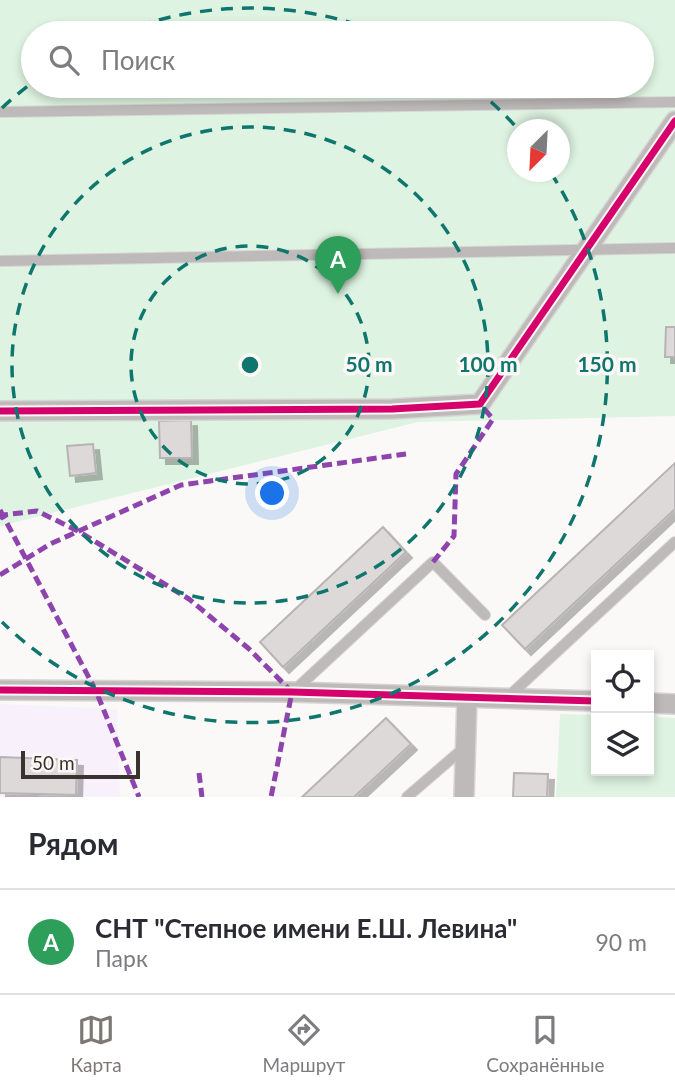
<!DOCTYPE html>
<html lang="ru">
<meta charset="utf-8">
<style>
body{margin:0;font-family:Lato,sans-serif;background:#f2f2f3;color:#2b2b33}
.controls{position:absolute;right:21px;bottom:21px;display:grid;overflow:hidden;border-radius:0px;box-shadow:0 4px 10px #0003}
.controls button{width:63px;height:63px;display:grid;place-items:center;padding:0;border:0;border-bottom:2px solid #e1e1e2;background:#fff;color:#2b2b33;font:35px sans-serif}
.compass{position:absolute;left:507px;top:119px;width:63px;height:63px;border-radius:50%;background:#fff;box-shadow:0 4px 10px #0003;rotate:204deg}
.scale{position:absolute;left:21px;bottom:18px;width:119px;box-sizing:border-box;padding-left:7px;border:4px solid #3a322f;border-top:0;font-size:19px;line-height:24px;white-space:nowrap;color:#3a322f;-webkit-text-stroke:5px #fcf8f6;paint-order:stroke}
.you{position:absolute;left:273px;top:494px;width:24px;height:24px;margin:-18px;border:5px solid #fff;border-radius:50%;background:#1a73e8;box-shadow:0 0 0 10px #1a73e833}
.badge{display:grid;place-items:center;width:46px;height:46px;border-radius:50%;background:#7e7875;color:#fff;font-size:23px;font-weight:700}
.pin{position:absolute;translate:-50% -58px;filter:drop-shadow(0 2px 4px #0008)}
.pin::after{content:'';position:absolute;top:37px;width:24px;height:21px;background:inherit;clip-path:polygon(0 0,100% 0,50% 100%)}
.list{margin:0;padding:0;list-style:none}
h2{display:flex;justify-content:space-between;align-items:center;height:91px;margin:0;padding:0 28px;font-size:30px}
h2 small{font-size:23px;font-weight:400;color:#7c7c81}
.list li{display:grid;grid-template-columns:46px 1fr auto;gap:21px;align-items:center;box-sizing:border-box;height:105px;padding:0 28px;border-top:2px solid #e1e1e2}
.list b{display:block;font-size:26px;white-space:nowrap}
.list p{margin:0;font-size:23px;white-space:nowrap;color:#7c7c81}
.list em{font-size:23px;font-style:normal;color:#7c7c81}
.icon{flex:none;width:38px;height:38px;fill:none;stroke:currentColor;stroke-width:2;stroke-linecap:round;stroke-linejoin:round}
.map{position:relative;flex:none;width:675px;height:797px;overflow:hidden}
.search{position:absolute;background:#fff;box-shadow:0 4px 10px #0003;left:21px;right:21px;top:21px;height:77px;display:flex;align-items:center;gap:18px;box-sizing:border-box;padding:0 24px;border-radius:38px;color:#7c7c81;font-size:26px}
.sheet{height:196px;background:#fff}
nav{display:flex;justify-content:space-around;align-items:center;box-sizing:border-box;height:98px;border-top:2px solid #e1e1e2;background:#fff;font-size:19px;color:#7c7c81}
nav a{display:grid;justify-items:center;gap:4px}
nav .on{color:#7e7875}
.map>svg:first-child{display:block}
.education{fill:#f8f1fb}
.green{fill:#def3e1;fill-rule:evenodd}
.building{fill:#ddd9d9;stroke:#b8b3b4;stroke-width:2;filter:url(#shadow)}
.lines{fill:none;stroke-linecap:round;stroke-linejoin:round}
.lane-casing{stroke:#d7d5d4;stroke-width:12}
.street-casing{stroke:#d7d5d4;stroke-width:22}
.lane{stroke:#bdbab9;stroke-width:10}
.street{stroke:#bdbab9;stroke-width:19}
.quiet{stroke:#8e44ad;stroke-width:5;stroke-dasharray:10 5;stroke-linecap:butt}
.cycleway-casing{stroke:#fcf8f6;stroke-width:11}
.cycleway{stroke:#d6006c;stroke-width:7}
.ring{fill:none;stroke:#0f766e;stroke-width:3.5;stroke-dasharray:12 9}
.centre{fill:#0f766e;stroke:#fcf8f6;stroke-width:3.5}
.ring-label{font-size:21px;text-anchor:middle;font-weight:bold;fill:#0f766e;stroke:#fcf8f6;stroke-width:7;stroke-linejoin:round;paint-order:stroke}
</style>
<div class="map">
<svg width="675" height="797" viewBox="0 0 675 797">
<defs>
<filter id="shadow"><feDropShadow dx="6" dy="6" stdDeviation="0" flood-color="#0004"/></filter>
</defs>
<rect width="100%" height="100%" fill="#fbf9f7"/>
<polygon class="education" points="0,704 117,709 120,797 0,797"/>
<g class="green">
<path d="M0,0H675V416L418,422L0,526ZM33,33H642V86H33ZM518,130H560V172H518Z"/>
<polygon points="651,712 659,717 675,718 675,797 556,797 560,714 596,715 596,771 649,771 649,714"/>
</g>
<g class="building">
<polygon points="666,327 675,327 675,357 665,357"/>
<polygon points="191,420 192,458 160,458 159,421"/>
<polygon points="93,444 96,473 70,476 67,446"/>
<polygon points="675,463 675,509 525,649 502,625"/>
<polygon points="383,527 406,552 283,667 260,642"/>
<polygon points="386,718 411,744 354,797 302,797"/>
<polygon points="0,757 77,760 76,795 0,793"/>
<polygon points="514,773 548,774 547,797 513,797"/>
</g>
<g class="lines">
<defs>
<g id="lane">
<polyline points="0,112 675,102"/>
<polyline points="0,261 675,248"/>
<polyline points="295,690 433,562 485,615"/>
<polyline points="509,696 675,542"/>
<polyline points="407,797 465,747"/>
</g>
<g id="street">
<polyline points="0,411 392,409 480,404 675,121"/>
<polyline points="0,690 292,692 596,701"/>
<polyline points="649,703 675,704"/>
<polyline points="464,797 467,698"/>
</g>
</defs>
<use href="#lane" class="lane-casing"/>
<use href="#street" class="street-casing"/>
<use href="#lane" class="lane"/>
<use href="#street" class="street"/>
<g class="quiet">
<polyline points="0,510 96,691 139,797"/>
<polyline points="0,519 3,515 37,511 78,531 189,599 248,648 292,692 271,797"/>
<polyline points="433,562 454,536 456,474 493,419 480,404"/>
<polyline points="0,575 50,544 181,485 406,454"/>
<polyline points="199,773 202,797"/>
</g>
<defs>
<g id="cycleway">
<polyline points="0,411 392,409 480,404 675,121"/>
<polyline points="0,690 292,692 596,701"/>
</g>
</defs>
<use href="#cycleway" class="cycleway-casing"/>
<use href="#cycleway" class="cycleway"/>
</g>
<g class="ring">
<circle cx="250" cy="365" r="119"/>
<circle cx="250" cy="365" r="238"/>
<path d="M2 108A357 357 0 0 1 33 82M119 33A357 357 0 0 1 381 33M475 88A357 357 0 0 1 517 128M551 173A357 357 0 0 1 2 622"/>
</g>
<circle cx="250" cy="365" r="10" class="centre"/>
<g class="ring-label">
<text x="369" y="372">50 m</text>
<text x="488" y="372">100 m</text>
<text x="607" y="372">150 m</text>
</g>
</svg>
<div class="controls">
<button><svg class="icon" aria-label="locate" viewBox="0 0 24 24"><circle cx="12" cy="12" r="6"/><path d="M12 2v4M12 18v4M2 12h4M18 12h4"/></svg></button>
<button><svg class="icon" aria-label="layers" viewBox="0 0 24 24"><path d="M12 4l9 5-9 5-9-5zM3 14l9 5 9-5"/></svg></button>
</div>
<svg class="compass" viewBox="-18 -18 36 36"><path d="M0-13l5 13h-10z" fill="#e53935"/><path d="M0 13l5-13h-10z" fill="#7c7c81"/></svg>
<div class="scale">50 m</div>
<div class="you"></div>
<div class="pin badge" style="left:338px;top:294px;background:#2e9e5b">A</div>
<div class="search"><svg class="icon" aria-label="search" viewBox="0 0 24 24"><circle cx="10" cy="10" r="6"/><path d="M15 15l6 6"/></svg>Поиск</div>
</div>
<section class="sheet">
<h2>Рядом<small></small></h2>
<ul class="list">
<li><span class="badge" style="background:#2e9e5b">A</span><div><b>СНТ &quot;Степное имени Е.Ш. Левина&quot;</b><p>Парк</p></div><em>90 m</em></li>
</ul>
</section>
<nav>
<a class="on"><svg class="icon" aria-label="map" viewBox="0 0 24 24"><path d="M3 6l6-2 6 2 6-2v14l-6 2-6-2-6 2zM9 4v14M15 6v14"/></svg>Карта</a>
<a><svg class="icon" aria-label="directions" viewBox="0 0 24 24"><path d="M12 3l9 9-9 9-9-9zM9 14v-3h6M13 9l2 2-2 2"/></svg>Маршрут</a>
<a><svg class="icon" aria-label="saved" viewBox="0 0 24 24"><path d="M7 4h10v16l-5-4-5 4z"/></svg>Сохранённые</a>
</nav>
